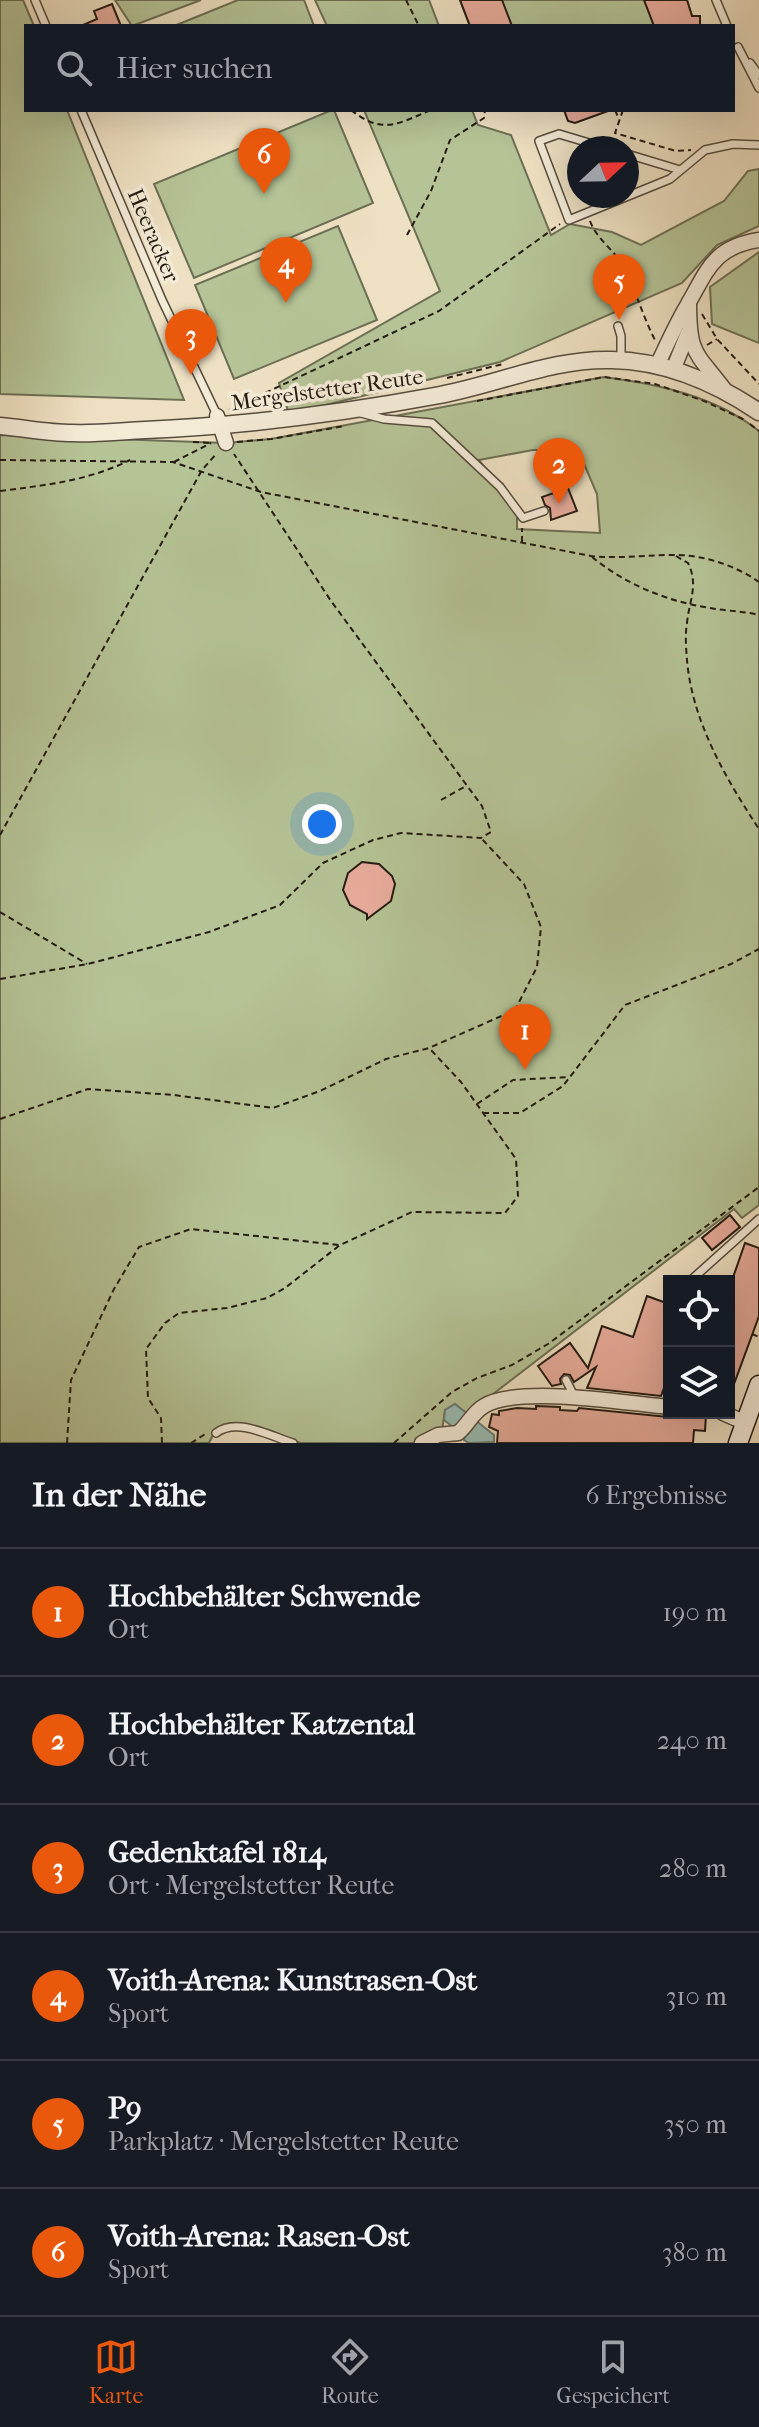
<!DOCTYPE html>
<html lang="de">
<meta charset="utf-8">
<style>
body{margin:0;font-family:"IM FELL French Canon",serif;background:#20242c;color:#f1f3f6}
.controls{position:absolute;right:24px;bottom:24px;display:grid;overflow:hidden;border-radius:0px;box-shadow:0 8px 32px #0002}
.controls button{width:72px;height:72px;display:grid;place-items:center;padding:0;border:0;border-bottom:2px solid #363941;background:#171b24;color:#f1f3f6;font:40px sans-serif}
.compass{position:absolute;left:567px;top:136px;width:72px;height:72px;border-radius:50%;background:#171b24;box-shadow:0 8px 32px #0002;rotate:68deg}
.you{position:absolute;left:322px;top:824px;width:28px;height:28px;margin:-20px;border:6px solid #fff;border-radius:50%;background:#1a73e8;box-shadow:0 0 0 12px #1a73e833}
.badge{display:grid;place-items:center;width:52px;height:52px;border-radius:50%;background:#ea580c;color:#fff;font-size:26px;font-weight:700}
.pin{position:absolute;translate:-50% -66px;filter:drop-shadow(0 2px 4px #0008)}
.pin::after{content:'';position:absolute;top:42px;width:28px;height:24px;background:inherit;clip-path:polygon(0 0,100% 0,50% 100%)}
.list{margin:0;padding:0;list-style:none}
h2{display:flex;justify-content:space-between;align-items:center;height:104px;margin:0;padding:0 32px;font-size:34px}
h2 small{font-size:26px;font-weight:400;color:#9ea1a6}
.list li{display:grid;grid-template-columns:52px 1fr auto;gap:24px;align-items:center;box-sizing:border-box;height:128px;padding:0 32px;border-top:2px solid #363941}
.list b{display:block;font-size:30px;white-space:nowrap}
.list p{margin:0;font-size:26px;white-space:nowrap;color:#9ea1a6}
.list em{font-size:26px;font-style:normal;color:#9ea1a6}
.icon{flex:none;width:44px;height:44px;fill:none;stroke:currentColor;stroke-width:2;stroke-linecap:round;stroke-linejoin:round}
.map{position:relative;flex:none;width:759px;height:1443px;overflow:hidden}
.search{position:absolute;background:#171b24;box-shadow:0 8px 32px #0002;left:24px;right:24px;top:24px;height:88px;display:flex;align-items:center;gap:20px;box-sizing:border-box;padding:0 28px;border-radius:0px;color:#9ea1a6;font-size:30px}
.sheet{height:872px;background:#171b24}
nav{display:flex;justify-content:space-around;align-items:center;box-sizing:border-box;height:112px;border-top:2px solid #363941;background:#171b24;font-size:22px;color:#9ea1a6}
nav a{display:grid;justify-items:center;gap:4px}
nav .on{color:#ea580c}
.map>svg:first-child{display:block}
.green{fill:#b5c396;stroke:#6c6f54;stroke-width:2;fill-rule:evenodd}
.water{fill:#99bdb4;stroke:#6a7c73;stroke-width:2}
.building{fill:#e8ac9c;stroke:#241b12;stroke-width:2}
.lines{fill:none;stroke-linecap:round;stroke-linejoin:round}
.service-casing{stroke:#564c3e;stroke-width:10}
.minor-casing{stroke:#564c3e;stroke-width:17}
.tertiary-casing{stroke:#564c3e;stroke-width:19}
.secondary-casing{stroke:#241b12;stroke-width:21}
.path{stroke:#241b12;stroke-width:2;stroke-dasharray:6 4;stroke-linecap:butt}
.service{stroke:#f4ebd7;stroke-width:7}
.minor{stroke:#f4ebd7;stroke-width:14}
.tertiary{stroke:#f4ebd7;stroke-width:16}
.secondary{stroke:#f4ebd7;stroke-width:18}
.labels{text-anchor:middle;stroke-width:7;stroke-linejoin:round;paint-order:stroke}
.street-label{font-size:22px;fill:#241b12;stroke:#f4ebd7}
</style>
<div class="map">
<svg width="759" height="1443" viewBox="0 0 759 1443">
<rect width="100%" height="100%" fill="#eee0c2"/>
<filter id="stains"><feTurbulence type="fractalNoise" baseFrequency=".0025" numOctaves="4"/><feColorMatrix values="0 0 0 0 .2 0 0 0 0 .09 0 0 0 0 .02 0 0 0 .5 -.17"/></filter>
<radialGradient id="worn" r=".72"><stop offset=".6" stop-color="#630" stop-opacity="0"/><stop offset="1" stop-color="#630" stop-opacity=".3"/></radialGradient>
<g class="green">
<polygon points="0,0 23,0 34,26 26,26 26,110 67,110 184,400 0,394"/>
<polygon points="115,0 201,0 132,26"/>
<polygon points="238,0 304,0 314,26 174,26"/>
<polygon points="315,0 429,0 439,26 327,26"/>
<polygon points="460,0 687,0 692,16 700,16 700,26 470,26"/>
<polygon points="332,110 334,110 373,203 194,278 154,184"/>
<polygon points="364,110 472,110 478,125 511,135 551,235 570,224 612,232 641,245 724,201 748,171 759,169 759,226 717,245 682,283 500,362 289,414 279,383 440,291"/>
<polygon points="338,226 377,320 234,379 195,285"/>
<polygon points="759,252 759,343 712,324 710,287"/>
<path d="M604,377C658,384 715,396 759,431V1205L742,1218L734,1209L467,1414L455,1404L445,1410L442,1431L416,1443H301L243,1425L230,1423L216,1429L209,1443H0V435L226,443L271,439ZM533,450H578L597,494L600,533L517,529V508L479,460Z"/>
</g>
<polygon class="water" points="455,1404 494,1435 494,1442 469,1443 464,1440 466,1431 453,1427 444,1420 445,1410"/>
<g class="building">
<polygon points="460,0 502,0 512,26 470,26"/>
<polygon points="644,0 687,0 692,16 700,16 700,26 654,26"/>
<polygon points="112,4 121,26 81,26 97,19 94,11"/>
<polygon points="564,110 608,110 608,111 575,123 568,121"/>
<polygon points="568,488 577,511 551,520 550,508 545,505 542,497"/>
<polygon points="362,862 379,864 392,876 395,884 391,901 367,919 367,914 350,905 343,890 348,873"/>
<polygon points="730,1215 740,1227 712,1250 702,1238"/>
<polygon points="745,1243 759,1248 759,1316 730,1395 729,1289"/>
<polygon points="647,1296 669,1304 669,1386 665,1385 661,1396 587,1388 596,1367 574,1382 570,1375 564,1374 560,1379 561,1384 552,1386 538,1366 570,1343 588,1368 602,1326 633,1337"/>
<polygon points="536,1406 560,1407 560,1410 577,1411 579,1408 668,1417 677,1413 706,1415 705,1431 694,1430 693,1443 497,1443 498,1431 489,1427 492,1414 499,1415 499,1411 517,1408 536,1409"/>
</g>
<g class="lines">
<defs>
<g id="service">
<polyline points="35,0 46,26"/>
<polyline points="716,0 727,26"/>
<polyline points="738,47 759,88"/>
<polyline points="750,63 759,75"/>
<polyline points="81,110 162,300 217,415"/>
<polyline points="606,148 559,134 539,141 569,220 670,179 705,150 733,144 759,145"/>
<polyline points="627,154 680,170"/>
<polyline points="618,326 621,336 621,360"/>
<polyline points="361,413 384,419 432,423 500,487 523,518 544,511"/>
<polyline points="690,1281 759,1219"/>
<polyline points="566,1380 574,1396"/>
<path d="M216,1433C237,1417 270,1436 293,1443"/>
</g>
<g id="minor">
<path d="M689,302C689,357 696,351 727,393"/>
<path d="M657,366C667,344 676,324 688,304C708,269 714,247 759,240"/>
<polyline points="673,370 688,333"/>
<polyline points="217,416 226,443"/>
<polyline points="723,1413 746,1423"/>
<path d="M422,1443L438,1435L458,1433C468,1425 472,1413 484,1406C520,1385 624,1403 669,1407"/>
</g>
<path id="tertiary" d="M0,426C24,428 48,433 72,433C97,434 121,431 145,430C244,426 343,413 440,395C498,384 554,358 612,360C665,361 716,383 759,412"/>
<polyline id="secondary" points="738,1443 759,1385"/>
</defs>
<use href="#service" class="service-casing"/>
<use href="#minor" class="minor-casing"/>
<use href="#tertiary" class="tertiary-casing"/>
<use href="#secondary" class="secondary-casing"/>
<g class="path">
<polyline points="406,0 419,26"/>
<path d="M351,110C383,135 397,124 431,110"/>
<polyline points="615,110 619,119"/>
<polyline points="623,110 615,133 676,151 691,150"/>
<path d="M590,221C597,240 615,250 624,268C636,291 643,317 655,340"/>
<polyline points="407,235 431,191 450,140 484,118 485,110"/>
<polyline points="702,314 717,339 759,384"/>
<polyline points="707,345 717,339"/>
<polyline points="447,378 503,364"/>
<polyline points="477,401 604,377 655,384 704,401 745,420"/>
<polyline points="229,410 439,311 560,224"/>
<polyline points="750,424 759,431"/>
<polyline points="193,442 211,443"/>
<polyline points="237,442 271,439 345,426"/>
<path d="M0,460L173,462L261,492L591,556C620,559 643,555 671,555C701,554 735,565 759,582"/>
<polyline points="174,462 211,443"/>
<path d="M0,491C46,485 88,481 130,460"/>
<polyline points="522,542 522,528"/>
<path d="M676,556L688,563C699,585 689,601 687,623C685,635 686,648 687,660C692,721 726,779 759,829"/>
<path d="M592,557C627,585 666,601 710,608C726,611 743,611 759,615"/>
<polyline points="441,800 466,786"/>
<polyline points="0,835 202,470 217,453"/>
<polyline points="0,912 87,964"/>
<polyline points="0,979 88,964 209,932 280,905 323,863 373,840 401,833 481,838 491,832 482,806 331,601 234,454"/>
<polyline points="477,1104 513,1080 568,1077"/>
<polyline points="483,1113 520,1113 563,1086 625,1005 731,964 759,949"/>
<polyline points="0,1119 88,1089 174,1095 273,1108 320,1091 386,1059 429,1048 515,1010 537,967 541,927 524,884 481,838"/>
<polyline points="752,1334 759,1337"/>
<polyline points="67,1443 71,1380 114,1289 139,1247 191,1229 339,1245"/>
<polyline points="162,1443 161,1418 148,1398 146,1349 165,1323 179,1313 227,1308 267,1298 285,1288 340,1245 412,1212 505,1213 518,1196 516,1159 461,1082 430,1049"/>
<polyline points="191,1443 207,1433"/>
<polyline points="394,1443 452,1392 477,1378 512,1365 548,1344 759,1187"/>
</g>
<use href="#service" class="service"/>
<use href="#minor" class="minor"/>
<use href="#tertiary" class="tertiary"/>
<use href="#secondary" class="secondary"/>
</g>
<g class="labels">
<g class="street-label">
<text transform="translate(154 235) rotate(67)" y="8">Heeracker</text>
<text transform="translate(327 389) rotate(-8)" y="8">Mergelstetter Reute</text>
</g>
</g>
<rect width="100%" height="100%" filter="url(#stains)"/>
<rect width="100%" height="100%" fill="url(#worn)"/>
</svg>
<div class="controls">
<button><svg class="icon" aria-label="locate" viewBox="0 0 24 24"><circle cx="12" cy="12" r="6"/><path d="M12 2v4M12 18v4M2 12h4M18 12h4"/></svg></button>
<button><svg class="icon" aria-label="layers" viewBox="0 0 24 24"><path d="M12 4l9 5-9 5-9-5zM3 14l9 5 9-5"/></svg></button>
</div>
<svg class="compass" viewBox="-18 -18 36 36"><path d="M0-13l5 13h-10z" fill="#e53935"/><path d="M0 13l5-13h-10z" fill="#9ea1a6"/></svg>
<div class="you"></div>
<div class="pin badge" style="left:525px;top:1070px">1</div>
<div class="pin badge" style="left:559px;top:504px">2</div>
<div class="pin badge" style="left:191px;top:375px">3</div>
<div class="pin badge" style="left:286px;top:303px">4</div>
<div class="pin badge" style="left:619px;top:320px">5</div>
<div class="pin badge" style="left:264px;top:194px">6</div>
<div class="search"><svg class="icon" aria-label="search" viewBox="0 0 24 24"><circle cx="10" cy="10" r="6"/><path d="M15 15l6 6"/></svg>Hier suchen</div>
</div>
<section class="sheet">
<h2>In der Nähe<small>6 Ergebnisse</small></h2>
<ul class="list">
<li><span class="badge">1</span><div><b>Hochbehälter Schwende</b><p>Ort</p></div><em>190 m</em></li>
<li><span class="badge">2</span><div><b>Hochbehälter Katzental</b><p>Ort</p></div><em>240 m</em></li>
<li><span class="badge">3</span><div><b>Gedenktafel 1814</b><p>Ort · Mergelstetter Reute</p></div><em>280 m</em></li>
<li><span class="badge">4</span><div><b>Voith-Arena: Kunstrasen-Ost</b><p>Sport</p></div><em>310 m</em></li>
<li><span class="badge">5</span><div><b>P9</b><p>Parkplatz · Mergelstetter Reute</p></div><em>350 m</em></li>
<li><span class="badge">6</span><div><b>Voith-Arena: Rasen-Ost</b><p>Sport</p></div><em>380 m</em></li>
</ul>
</section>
<nav>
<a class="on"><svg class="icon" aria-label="map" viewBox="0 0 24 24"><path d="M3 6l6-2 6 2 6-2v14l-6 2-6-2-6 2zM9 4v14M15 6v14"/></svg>Karte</a>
<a><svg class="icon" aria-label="directions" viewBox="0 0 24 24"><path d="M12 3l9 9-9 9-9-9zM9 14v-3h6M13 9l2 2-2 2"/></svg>Route</a>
<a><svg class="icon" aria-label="saved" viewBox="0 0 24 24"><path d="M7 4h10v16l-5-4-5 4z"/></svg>Gespeichert</a>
</nav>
